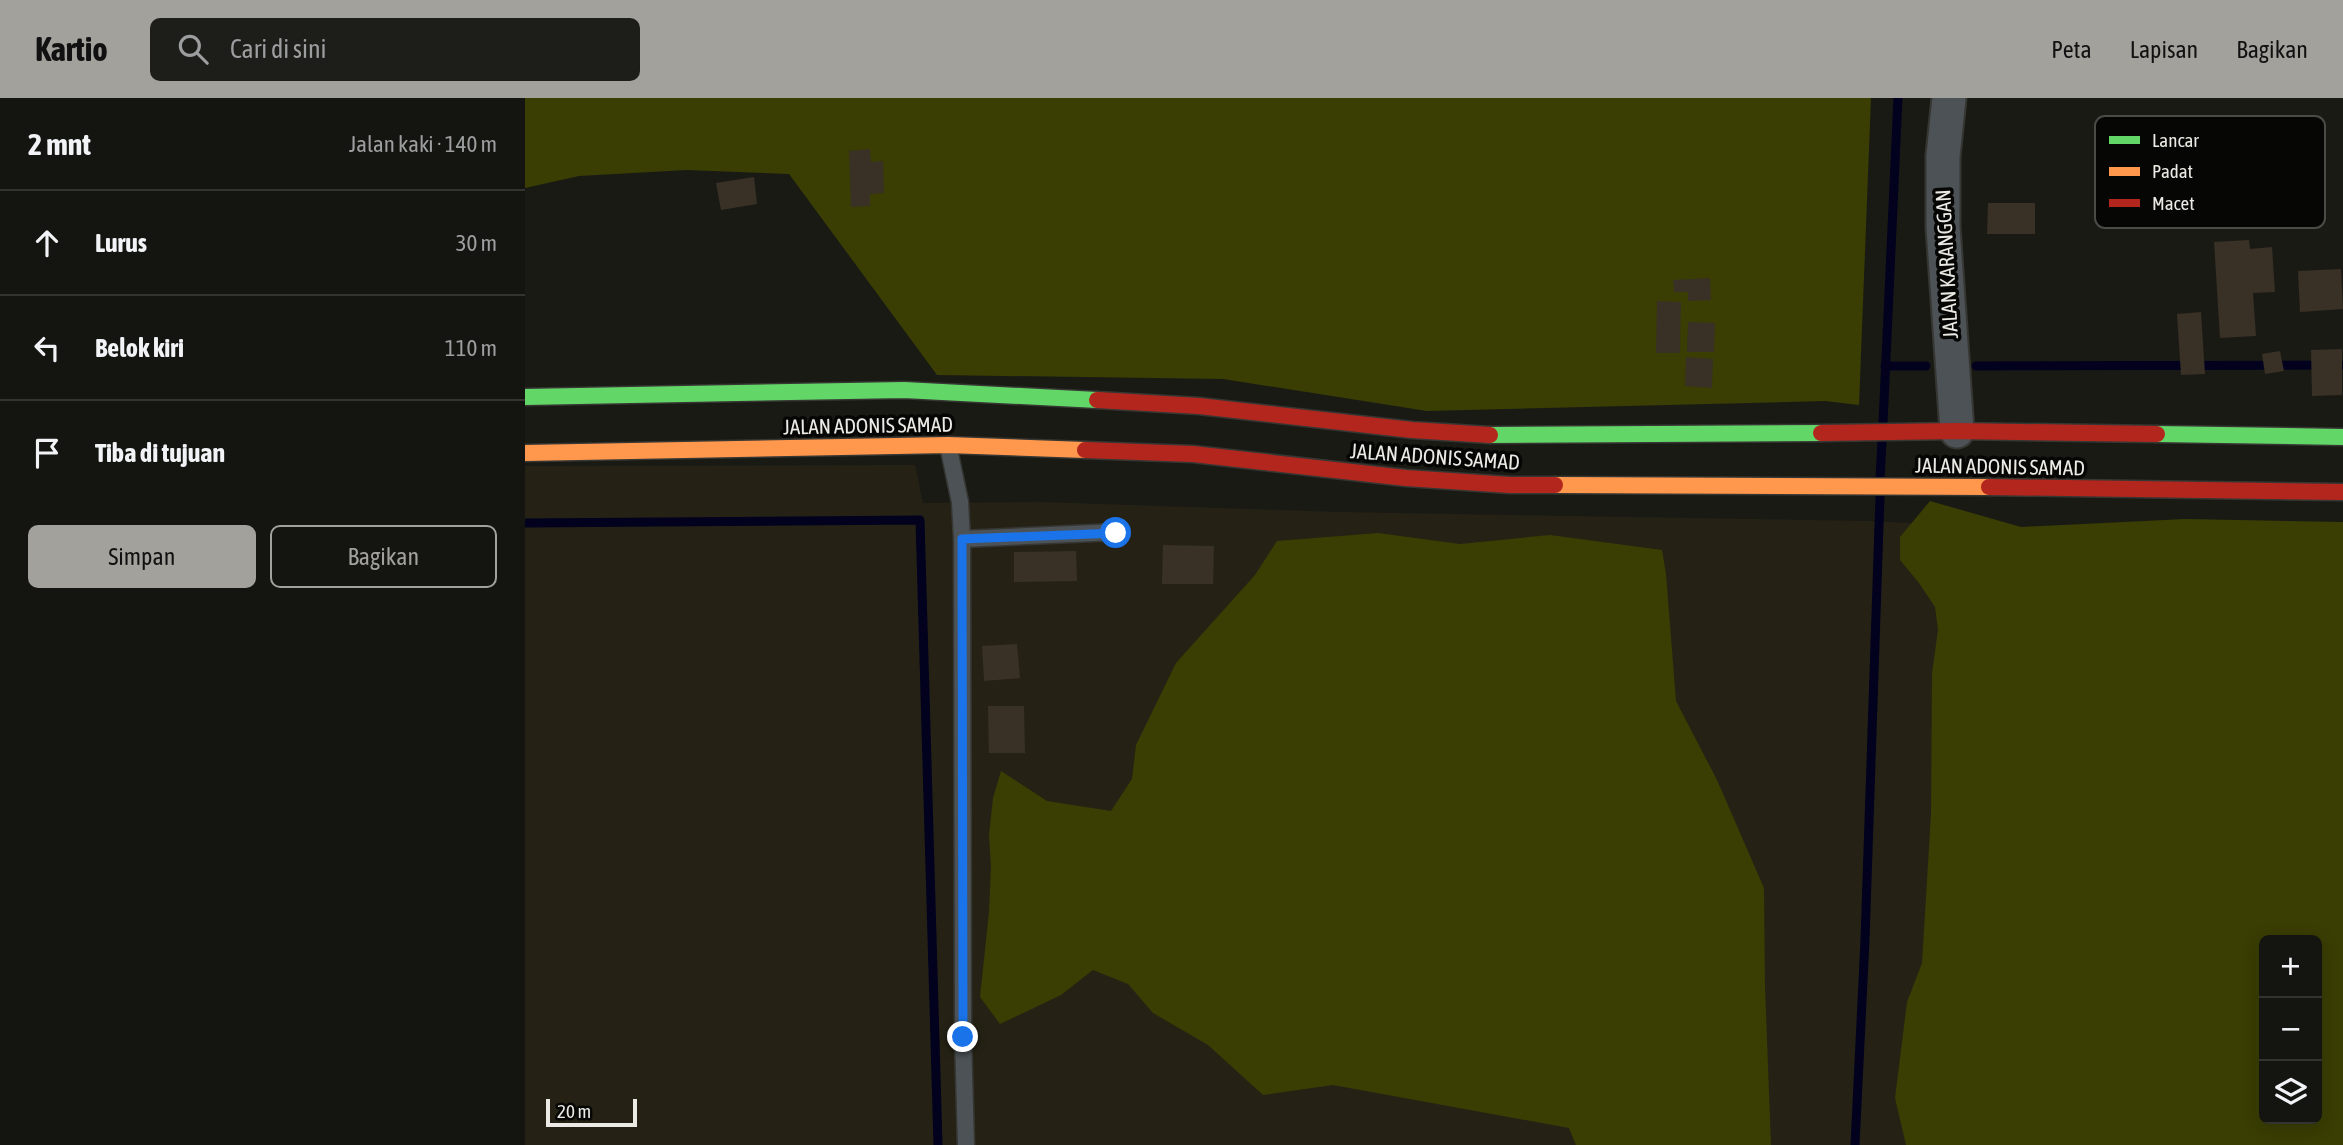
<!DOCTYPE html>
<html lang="id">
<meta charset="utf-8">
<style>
body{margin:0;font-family:"Asap Condensed",sans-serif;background:#1d1d19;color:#f1f3f6}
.controls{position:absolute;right:21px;bottom:21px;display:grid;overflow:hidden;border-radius:10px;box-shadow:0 4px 18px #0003}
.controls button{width:63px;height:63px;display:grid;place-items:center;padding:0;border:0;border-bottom:2px solid #333330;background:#141410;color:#f1f3f6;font:35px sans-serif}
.scale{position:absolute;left:21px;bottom:18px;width:91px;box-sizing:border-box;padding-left:7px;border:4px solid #ebeae4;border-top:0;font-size:19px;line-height:24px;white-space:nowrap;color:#ebeae4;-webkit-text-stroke:5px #060604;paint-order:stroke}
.stop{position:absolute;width:21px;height:21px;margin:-16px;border:5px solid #1a73e8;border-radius:50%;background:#fff}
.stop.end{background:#1a73e8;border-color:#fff;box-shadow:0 2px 7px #0008}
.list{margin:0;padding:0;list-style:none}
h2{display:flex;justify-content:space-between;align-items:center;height:91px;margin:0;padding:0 28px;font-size:30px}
h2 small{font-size:23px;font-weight:400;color:#9d9e9f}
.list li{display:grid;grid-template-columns:46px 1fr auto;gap:21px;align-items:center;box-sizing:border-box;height:105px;padding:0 28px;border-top:2px solid #333330}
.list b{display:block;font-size:26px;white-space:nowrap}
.list em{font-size:23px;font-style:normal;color:#9d9e9f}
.actions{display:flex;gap:14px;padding:21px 28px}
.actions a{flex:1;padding:16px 0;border:2px solid #a2a19c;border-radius:10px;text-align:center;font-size:24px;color:#a2a19c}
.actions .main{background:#a2a19c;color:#111}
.icon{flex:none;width:38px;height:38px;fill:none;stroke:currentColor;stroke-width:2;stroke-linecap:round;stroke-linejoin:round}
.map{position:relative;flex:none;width:1818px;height:1047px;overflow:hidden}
header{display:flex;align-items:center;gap:42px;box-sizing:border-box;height:98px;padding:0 35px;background:#a2a19c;color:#111}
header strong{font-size:33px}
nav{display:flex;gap:38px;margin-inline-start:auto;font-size:24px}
.search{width:490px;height:63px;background:#1d1d19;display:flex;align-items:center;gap:18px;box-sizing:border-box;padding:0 24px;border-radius:10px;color:#9d9e9f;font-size:26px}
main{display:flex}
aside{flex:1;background:#141410}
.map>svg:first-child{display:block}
.built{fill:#252215;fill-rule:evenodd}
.forest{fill:#3a3e03;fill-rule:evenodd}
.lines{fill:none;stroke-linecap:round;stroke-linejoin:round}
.stream{stroke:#02021f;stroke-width:9}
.building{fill:#393026}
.lane-casing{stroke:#363633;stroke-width:19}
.street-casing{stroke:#363633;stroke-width:37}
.fast-casing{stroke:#363633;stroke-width:19}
.slow-casing{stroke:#363633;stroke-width:19}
.jam-casing{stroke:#363633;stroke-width:19}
.lane{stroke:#4c5256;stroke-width:16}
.street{stroke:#4c5256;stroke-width:33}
.fast{stroke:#63d668;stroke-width:16}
.slow{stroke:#ff974d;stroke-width:16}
.jam{stroke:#b3261e;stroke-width:16}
.route{stroke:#1a73e8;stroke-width:9}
.labels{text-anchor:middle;stroke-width:7;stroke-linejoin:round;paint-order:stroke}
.street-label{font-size:21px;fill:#ebeae4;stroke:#060604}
.key{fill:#060604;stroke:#4b4a47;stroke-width:2}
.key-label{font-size:19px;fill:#ebeae4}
</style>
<header>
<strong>Kartio</strong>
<div class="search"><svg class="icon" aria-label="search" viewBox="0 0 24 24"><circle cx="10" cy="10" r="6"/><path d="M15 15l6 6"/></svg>Cari di sini</div>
<nav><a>Peta</a><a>Lapisan</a><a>Bagikan</a></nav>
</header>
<main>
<aside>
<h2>2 mnt<small>Jalan kaki · 140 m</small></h2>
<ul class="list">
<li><svg class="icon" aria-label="ahead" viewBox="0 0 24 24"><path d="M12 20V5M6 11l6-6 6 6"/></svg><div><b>Lurus</b></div><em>30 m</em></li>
<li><svg class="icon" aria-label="left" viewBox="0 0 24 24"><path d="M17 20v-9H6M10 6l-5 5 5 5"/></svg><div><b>Belok kiri</b></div><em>110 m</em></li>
<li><svg class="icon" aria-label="arrive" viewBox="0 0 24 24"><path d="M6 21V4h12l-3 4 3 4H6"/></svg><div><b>Tiba di tujuan</b></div></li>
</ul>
<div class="actions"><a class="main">Simpan</a><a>Bagikan</a></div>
</aside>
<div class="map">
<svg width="1818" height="1047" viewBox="0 0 1818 1047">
<rect width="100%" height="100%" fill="#1a1a15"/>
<path class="built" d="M390,367L398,405L516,404L814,414L1342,423L1410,426L1818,457V1047H0V368ZM1739,842H1792V1021H1739Z"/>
<g class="forest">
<polygon points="0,0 1346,0 1334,307 1300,303 902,313 698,281 412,277 264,76 161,72 54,78 0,90"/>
<path d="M1405,403L1496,429L1660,421L1818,424V1047H1381L1370,1000L1382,904L1397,865L1406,716L1407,575L1413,532L1410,509L1394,485L1375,462V439ZM1739,842H1792V1021H1739Z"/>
<polygon points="853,435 935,446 1025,437 1137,452 1141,476 1151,603 1192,682 1239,790 1240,889 1246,1047 1051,1047 1044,1030 808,987 738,997 683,947 628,915 603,886 568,872 536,897 475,926 455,899 464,814 466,768 464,737 468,700 476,673 522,703 586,713 607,681 611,647 651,565 730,477 752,443"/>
</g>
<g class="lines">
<g class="stream">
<polyline points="1360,268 1401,268"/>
<polyline points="1451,268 1818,267"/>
<polyline points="1358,325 1373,0"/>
<polyline points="1355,381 1357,342"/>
<polyline points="0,425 395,422 413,1047"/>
<polyline points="1330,1047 1340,842 1355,398"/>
</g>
</g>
<g class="building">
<polygon points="345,51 346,64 358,63 359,95 345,96 345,108 326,109 324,53"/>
<polygon points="229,79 232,106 196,112 191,85"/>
<polygon points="1463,105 1510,105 1510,136 1462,136"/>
<polygon points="1724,142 1725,151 1747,149 1750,194 1728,195 1731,238 1695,240 1689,144"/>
<polygon points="1816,171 1818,211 1775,214 1773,173"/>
<polygon points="1185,180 1186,202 1163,203 1163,194 1149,194 1148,182"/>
<polygon points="1132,203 1156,204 1155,255 1131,255"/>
<polygon points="1676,214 1680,276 1656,277 1652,216"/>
<polygon points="1163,224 1190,225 1189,254 1162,254"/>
<polygon points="1817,251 1817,297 1787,298 1786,252"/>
<polygon points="1755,253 1759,273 1740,276 1737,256"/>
<polygon points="1161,259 1188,261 1187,290 1160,288"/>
<polygon points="638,447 689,448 688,486 637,486"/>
<polygon points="551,453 552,483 489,484 489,454"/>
<polygon points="492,546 495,580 459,583 457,548"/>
<polygon points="463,608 499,608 500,655 464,655"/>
</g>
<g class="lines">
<defs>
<g id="lane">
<polyline points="423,347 435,404 437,441 438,939 441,1047"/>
<polyline points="437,441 591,434"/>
</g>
<polyline id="street" points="1424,0 1418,58 1418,129 1432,333"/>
<g id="fast">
<polyline points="0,299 379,292 572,302"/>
<polyline points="1632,336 1818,339"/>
<polyline points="965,337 1296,335"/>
</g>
<g id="slow">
<polyline points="0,355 423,347 560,352"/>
<polyline points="1030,387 1464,389"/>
</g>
<g id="jam">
<polyline points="572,302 674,308 887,332 965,337"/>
<polyline points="1296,335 1432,333 1632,336"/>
<polyline points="560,352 668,356 881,380 985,387 1030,387"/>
<polyline points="1464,389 1818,394"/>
</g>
</defs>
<use href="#lane" class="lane-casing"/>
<use href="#street" class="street-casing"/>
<use href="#fast" class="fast-casing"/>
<use href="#slow" class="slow-casing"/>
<use href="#jam" class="jam-casing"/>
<use href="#lane" class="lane"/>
<use href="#street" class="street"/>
<use href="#fast" class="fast"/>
<use href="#slow" class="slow"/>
<use href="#jam" class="jam"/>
</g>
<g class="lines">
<polyline class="route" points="438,939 437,441 591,435"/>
</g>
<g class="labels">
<g class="street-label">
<text transform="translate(1422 166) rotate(-93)" y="7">JALAN KARANGGAN</text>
<text transform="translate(343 328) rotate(-1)" y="7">JALAN ADONIS SAMAD</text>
<text transform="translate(910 359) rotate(4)" y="7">JALAN ADONIS SAMAD</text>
<text transform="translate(1475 369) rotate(1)" y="7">JALAN ADONIS SAMAD</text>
</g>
</g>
<rect x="1570" y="18" width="230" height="112" rx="10" class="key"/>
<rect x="1584" y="38" width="31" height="8" fill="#63d668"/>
<rect x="1584" y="69" width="31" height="9" fill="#ff974d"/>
<rect x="1584" y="101" width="31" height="8" fill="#b3261e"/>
<g class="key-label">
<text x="1627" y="49">Lancar</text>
<text x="1627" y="80">Padat</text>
<text x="1627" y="112">Macet</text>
</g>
</svg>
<div class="controls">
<button>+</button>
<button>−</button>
<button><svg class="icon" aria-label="layers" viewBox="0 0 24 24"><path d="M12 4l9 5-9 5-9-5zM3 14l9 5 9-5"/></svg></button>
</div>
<div class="scale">20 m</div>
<div class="stop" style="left:591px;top:435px"></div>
<div class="stop end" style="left:438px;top:939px"></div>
</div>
</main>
